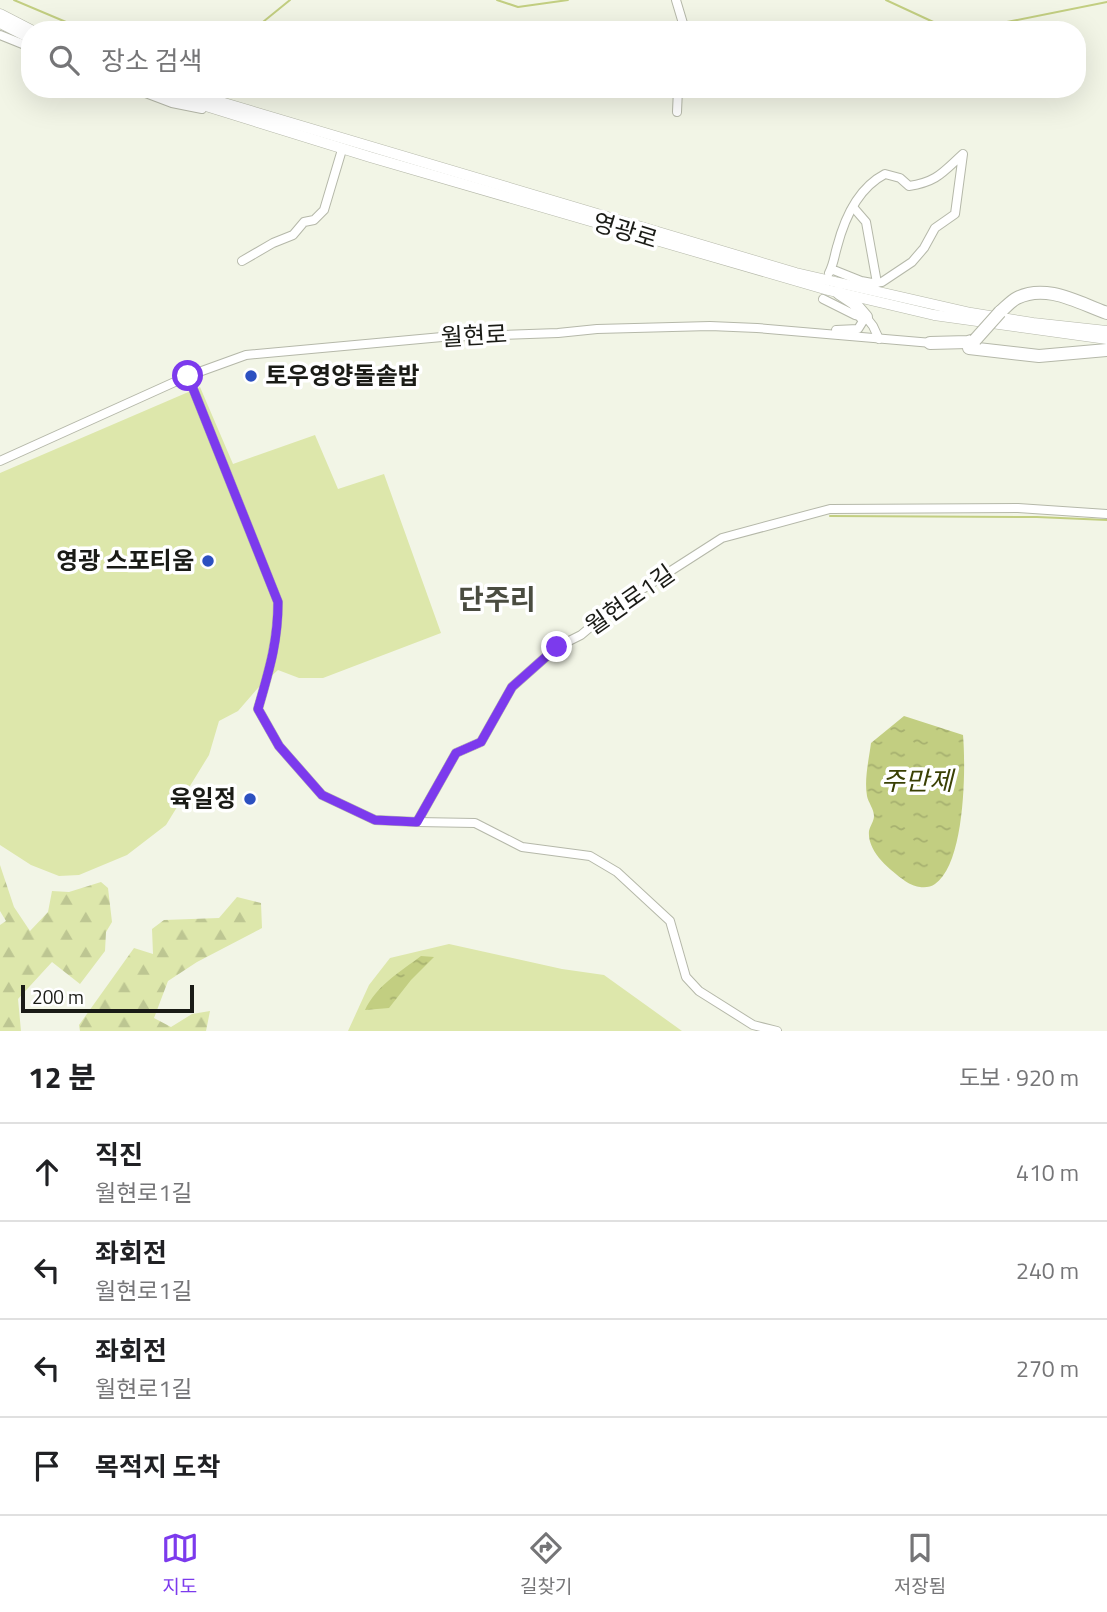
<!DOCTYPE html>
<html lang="ko">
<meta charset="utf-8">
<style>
body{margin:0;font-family:"Titillium Web","Noto Sans KR",sans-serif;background:#f2f2f2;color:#202124}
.scale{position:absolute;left:21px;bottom:18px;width:173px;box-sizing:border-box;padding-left:7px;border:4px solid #1a1b16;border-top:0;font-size:19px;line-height:24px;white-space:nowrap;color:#1a1b16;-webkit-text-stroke:5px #fff;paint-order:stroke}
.stop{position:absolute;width:21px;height:21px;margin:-16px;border:5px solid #7c3aed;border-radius:50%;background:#fff}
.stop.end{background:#7c3aed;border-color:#fff;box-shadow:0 2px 7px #0008}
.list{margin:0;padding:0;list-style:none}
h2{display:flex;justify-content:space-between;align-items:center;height:91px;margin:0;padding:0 28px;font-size:30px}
h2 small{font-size:23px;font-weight:400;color:#757577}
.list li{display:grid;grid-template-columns:46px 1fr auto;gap:21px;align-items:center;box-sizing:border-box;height:98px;padding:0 28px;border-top:2px solid #e0e0e0}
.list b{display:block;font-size:26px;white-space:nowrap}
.list p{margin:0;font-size:23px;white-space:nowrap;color:#757577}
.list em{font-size:23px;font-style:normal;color:#757577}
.icon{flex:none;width:38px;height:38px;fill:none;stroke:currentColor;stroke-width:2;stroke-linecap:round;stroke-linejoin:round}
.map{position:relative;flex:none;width:1107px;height:1031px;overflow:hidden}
.search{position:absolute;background:#fff;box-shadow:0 7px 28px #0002;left:21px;right:21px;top:21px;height:77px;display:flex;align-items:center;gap:18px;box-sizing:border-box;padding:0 24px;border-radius:28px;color:#757577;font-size:26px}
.sheet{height:483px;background:#fff}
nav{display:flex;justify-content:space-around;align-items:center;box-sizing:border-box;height:98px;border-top:2px solid #e0e0e0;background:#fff;font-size:19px;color:#757577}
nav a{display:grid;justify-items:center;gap:4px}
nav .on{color:#7c3aed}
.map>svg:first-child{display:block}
.green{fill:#dde7ab}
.forest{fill:url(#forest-firs)}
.water{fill:url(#water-ripples)}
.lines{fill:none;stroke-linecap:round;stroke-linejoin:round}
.stream{stroke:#c2ce81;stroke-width:2}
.minor-casing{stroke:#b5b8a9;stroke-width:10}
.major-casing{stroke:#b5b8a9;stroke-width:11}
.highway-casing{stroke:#b5b8a9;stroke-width:14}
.minor{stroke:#fff;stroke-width:8}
.major{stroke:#fff;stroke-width:10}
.highway{stroke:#fff;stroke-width:12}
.highway-bridge-casing{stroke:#b5b8a9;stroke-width:14;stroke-linecap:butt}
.highway-bridge{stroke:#fff;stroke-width:12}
.route{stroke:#7c3aed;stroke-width:9}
.poi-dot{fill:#2c50c0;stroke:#fff;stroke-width:2.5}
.labels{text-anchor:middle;stroke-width:7;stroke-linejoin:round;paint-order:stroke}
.street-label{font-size:24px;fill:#1a1b16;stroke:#fff}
.poi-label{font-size:24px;font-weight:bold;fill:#1a1b16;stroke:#fff;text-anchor:end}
.water-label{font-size:26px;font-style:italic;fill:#3a4004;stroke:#fff}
.quarter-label{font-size:28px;font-weight:bold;fill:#4a4c40;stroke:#fff}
</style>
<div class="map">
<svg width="1107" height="1031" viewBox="0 0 1107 1031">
<defs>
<pattern id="forest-firs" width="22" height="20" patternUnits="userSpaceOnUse" patternTransform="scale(1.75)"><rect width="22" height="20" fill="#dde7ab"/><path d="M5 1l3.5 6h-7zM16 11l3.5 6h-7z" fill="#bdc692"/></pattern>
<pattern id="water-ripples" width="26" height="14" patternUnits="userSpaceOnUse" patternTransform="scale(1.75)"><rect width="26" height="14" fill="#c2ce81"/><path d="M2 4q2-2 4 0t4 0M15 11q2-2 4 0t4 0" fill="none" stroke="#a6b06f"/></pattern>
</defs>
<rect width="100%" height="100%" fill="#f2f5e6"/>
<g class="green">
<polygon points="200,387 233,464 315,435 338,489 384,474 441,633 323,678 299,678 278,670 258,688 238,711 219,721 209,755 166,825 127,855 79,875 59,876 31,865 0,845 0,473"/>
<polygon points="449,944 562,969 604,975 682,1031 348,1031 369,985 390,958"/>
</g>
<g class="forest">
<polygon points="0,865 14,907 30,931 48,912 52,891 69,892 101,882 108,888 112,922 106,932 105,951 80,984 52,962 18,999 21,1031 0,1031 0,925 6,921 0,911"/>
<polygon points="237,897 261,903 262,928 197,962 168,981 154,1018 171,1027 192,1014 210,1011 206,1031 80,1031 79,1025 134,948 153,954 152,929 164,920 219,918"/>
</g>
<g class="water">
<path d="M904,716L963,735C966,769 965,864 935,884C927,890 913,887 905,881C890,870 867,852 869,831C870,826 874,821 874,816C874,809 868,802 867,796C864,779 869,759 871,743Z"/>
<path d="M421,956L434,957L411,980L389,1008L365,1010C376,986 400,972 421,956Z"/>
</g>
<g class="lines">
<g class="stream">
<polyline points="14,0 85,30"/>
<polyline points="497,0 518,7 568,0"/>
<polyline points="886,0 942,26 992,25 1107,2"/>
<polyline points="253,30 290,0"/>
<polyline points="830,516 1037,517 1107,520"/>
</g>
<defs>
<g id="minor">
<polyline points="676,0 685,30"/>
<polyline points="0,35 30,47"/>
<polyline points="135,89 172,103 202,109"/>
<polyline points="677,112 678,89"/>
<polyline points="853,207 866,222 877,283"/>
<polyline points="242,261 273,243 293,235 304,222 314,220 324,210 341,153"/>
<path d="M829,273C834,263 834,257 837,247C844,220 858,188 885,174L900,178L909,186C937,182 943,172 963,154L955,214L935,228L924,248L912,262L882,282L872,283L861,281L831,269"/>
<polyline points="823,299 855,315 866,317 873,326 879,339"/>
<polyline points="836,330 858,329 863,321 858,315"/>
<path d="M188,376L278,602C278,641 269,671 258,709L279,746L322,795L375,820L417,822L456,753L481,742L512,687L557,647L581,635L613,608L722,538L830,509L1018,508L1107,514"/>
<polyline points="0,461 188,376 246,355 442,337 558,333 597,329 710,326 757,328 932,343"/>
<polyline points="417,822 475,823 522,847 590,856 617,872 670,921 686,977 699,991 753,1025 777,1031"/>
</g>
<g id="major">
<polyline points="0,14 31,30"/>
<polyline points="0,23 30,38"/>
<polyline points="151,89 370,157 828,290 934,315 1107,339"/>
<polyline points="177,89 796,273 971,313 1033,323 1107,331"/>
</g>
<g id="highway">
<polyline points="839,293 854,303 866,317"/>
<path d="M1000,312C1005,308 1011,301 1017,298C1046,283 1079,303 1107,313"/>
<polyline points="930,343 968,342 975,340"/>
<polyline points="969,348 1039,356 1107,350"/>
</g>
</defs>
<use href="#minor" class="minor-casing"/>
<use href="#major" class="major-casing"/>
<use href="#highway" class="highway-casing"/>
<use href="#minor" class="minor"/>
<use href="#major" class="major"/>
<use href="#highway" class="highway"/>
<defs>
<polyline id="highway-bridge" points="975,340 1000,312"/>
</defs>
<use href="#highway-bridge" class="highway-bridge-casing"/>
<use href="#highway-bridge" class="highway-bridge"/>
</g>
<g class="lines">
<path class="route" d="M188,376L278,602C278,643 269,670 258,709L279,746L322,795L375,820L417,822L456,753L481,742L512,687L557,647"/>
</g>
<g class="poi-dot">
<circle cx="251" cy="376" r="7"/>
<circle cx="208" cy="561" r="7"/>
<circle cx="250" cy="799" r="7"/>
</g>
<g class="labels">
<g class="street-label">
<text transform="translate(625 231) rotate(17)" y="8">영광로</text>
<text transform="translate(474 336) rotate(-3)" y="8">월현로</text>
<text transform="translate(630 600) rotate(-35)" y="8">월현로1길</text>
</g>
<g class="poi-label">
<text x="265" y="384" text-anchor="start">토우영양돌솥밥</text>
<text x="194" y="569">영광 스포티움</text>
<text x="236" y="807">육일정</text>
</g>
<g class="water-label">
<text x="917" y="790">주만제</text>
</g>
<g class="quarter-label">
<text x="497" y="609">단주리</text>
</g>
</g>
</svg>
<div class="scale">200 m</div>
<div class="stop" style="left:188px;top:376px"></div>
<div class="stop end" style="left:557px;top:647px"></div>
<div class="search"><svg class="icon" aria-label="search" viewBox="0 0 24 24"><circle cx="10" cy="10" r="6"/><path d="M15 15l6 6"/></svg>장소 검색</div>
</div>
<section class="sheet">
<h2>12 분<small>도보 · 920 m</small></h2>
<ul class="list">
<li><svg class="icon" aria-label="ahead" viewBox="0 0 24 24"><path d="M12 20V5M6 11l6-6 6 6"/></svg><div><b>직진</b><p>월현로1길</p></div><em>410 m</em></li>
<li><svg class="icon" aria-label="left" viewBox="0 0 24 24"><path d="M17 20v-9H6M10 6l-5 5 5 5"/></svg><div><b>좌회전</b><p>월현로1길</p></div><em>240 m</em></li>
<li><svg class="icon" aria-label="left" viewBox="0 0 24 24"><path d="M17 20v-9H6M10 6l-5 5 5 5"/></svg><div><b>좌회전</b><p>월현로1길</p></div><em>270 m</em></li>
<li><svg class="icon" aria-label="arrive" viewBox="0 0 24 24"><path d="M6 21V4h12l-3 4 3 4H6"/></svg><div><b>목적지 도착</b></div></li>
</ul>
</section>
<nav>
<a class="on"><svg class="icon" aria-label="map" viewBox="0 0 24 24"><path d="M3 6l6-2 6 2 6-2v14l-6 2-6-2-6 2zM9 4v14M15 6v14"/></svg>지도</a>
<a><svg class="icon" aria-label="directions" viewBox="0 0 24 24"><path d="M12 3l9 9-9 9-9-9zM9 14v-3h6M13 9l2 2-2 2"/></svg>길찾기</a>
<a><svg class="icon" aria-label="saved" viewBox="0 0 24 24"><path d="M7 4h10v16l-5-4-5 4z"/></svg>저장됨</a>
</nav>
